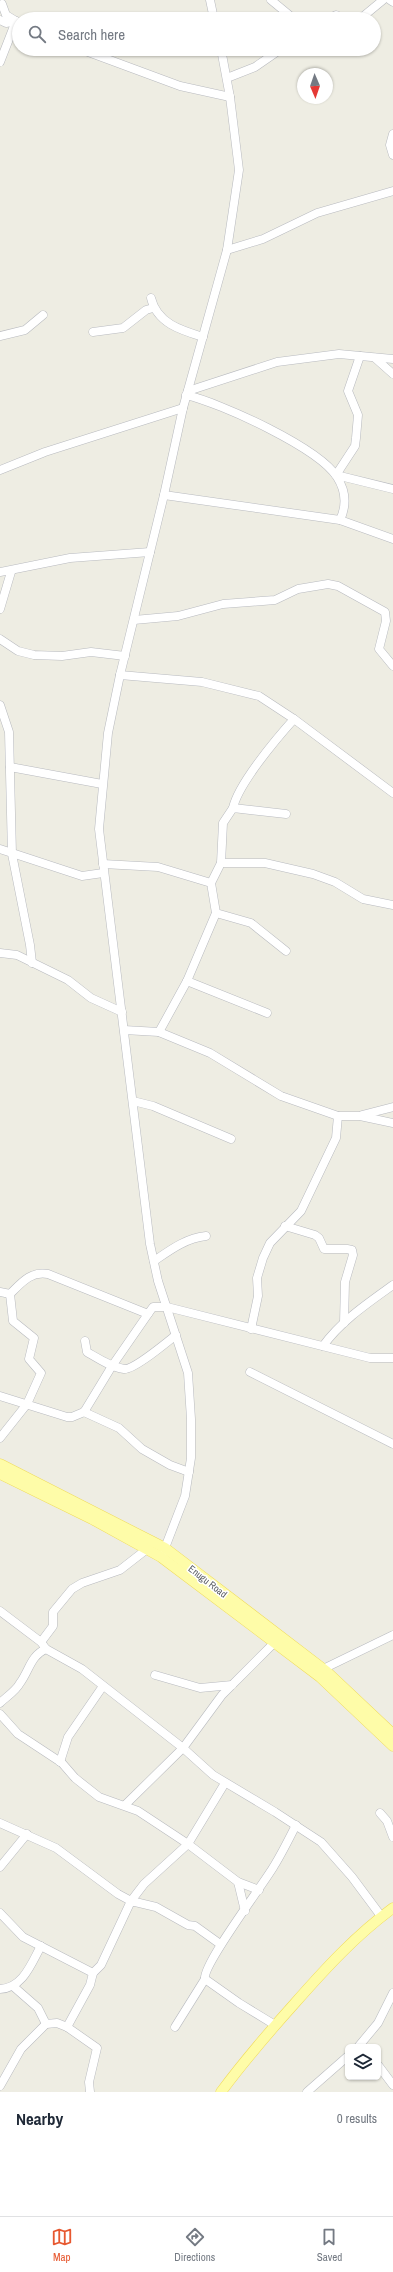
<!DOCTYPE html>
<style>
body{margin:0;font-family:"Archivo Narrow",sans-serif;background:#f2f2f3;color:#1f2937}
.controls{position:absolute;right:12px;bottom:12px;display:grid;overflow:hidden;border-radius:6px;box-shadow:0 1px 3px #0004}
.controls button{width:36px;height:36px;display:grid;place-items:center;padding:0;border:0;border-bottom:1px solid #e0e1e3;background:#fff;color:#1f2937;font:20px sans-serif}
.compass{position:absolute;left:297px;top:68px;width:36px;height:36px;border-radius:50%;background:#fff;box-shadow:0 1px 3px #0004;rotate:178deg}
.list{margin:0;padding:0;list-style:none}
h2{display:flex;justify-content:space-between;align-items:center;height:52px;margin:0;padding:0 16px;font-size:17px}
h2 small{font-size:13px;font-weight:400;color:#747a83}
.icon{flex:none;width:22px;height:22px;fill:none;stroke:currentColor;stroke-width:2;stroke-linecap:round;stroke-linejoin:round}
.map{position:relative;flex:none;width:393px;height:2092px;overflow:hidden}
.search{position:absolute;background:#fff;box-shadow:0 1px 3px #0004;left:12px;right:12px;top:12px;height:44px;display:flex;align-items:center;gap:10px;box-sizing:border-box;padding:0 14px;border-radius:22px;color:#747a83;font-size:15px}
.sheet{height:124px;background:#fff}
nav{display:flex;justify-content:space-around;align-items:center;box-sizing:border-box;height:56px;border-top:1px solid #e0e1e3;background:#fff;font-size:11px;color:#747a83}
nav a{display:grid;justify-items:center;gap:2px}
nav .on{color:#e75830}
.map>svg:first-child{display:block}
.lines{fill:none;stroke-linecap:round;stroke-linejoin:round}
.minor-casing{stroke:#b8babf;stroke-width:9}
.major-casing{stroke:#f0db5a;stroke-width:11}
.minor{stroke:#fff;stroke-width:8}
.major{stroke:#fefca8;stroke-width:10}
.labels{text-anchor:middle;stroke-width:3;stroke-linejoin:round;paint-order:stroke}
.street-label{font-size:10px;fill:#5b5e64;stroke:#fff}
</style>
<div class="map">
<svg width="393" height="2092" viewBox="0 0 393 2092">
<rect width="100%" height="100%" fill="#eeede3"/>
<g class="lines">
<defs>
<g id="minor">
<polyline points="210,0 214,19"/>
<polyline points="271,0 294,19"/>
<polyline points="390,0 393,2"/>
<polyline points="2,4 6,15 19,23"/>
<polyline points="328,19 336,15 345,19"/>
<polyline points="360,19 383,0"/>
<polyline points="0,20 6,23 16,21"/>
<polyline points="80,49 180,86 230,97"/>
<polyline points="0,62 16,21"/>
<polyline points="227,78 255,67 281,49"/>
<polyline points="393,134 390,145 393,155"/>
<polyline points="227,250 263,239 317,213 393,191"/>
<path d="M151,298C157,323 180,330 203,337"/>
<polyline points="93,332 123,328 146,310 153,308"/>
<polyline points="0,336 25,330 43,315"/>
<polyline points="360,356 348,391 358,415 356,438 355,446 336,475 393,489"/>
<polyline points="375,358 393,374"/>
<polyline points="188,391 277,362 339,354 393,359"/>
<path d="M186,395C221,403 319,448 337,477C346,491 347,505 340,520"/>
<polyline points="0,470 45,452 183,408"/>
<polyline points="164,495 340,520 393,539"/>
<polyline points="0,572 70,558 150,552"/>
<polyline points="0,609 11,572"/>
<polyline points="134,620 178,616 223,604 275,600 298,589 328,584 338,586 385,612 386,621 379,649 393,666"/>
<polyline points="0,639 18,651 34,655 62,656 91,652 125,656"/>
<polyline points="120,675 202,682 259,696 294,719 393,793"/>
<polyline points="0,705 9,732 12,854 30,945 32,963"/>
<polyline points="10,767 102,784"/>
<path d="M233,808C238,784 277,738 294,719"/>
<polyline points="0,849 82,876 103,873"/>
<polyline points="221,863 265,863 313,874 335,882 363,899 393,905"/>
<polyline points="103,864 158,867 211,883 216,913 187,981 159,1032"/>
<polyline points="211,883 221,863 223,823 233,808 286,814"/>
<polyline points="216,913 251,923 286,951"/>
<polyline points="0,953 17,955 68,980 91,998 122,1012"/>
<polyline points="187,981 267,1013"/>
<polyline points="124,1030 159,1032 210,1053 281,1096 338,1116 360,1116 393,1123"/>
<polyline points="133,1101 153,1106 231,1139"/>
<polyline points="362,1115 393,1107"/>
<polyline points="285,1226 315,1235 319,1238 324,1249 347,1249 352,1250 353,1255 345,1282 344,1323"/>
<path d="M154,1261C170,1250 186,1238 206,1236"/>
<path d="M0,1292L10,1294C22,1282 31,1271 48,1274L148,1314L153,1307H167L370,1358H393"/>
<polyline points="251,1329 258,1296 257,1278 263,1258 270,1243 301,1211 336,1138 338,1116"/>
<path d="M85,1341L87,1352C99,1359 111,1367 124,1369C134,1370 167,1342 176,1335"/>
<path d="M323,1346C341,1321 368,1303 393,1285"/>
<polyline points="250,1372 393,1444"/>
<polyline points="0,1396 67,1417 72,1417 84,1412 112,1366 148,1314"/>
<polyline points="84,1412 119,1428 142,1449 170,1465 189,1472"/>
<polyline points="0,1438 27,1404 41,1373 29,1359 34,1338 13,1321 10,1294"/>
<polyline points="163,1553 185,1496 191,1458 191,1419 188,1373 158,1281 150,1244 99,829 108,733 120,675 164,495 183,408 227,250 239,170 230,97 221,49"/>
<polyline points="0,1611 41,1642 46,1649 82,1669 183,1748 213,1775 275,1812 321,1842 352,1877 381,1916"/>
<polyline points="41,1642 53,1626 53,1612 72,1589 82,1583 120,1570 147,1549"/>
<polyline points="323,1669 393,1635"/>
<polyline points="155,1675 200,1688 232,1685"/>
<path d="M0,1703C6,1697 16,1691 20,1683C29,1671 31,1655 46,1649"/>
<polyline points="0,1714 18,1734 62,1763 75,1778 99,1797 138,1811 188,1844 238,1882 259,1890"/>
<polyline points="60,1762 68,1737 103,1686"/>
<polyline points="125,1805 183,1748 222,1695 274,1643"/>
<polyline points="380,1813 387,1821 393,1837"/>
<polyline points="0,1823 56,1848 118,1894 131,1901 144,1884 188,1844 225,1783"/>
<polyline points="0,1867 27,1834"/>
<polyline points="238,1882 245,1911"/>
<polyline points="0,1913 23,1937 93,1973 101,1965 131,1901 156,1907 188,1925 195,1926 220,1944"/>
<polyline points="14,1987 38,2008 46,2024 57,2023 67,2027 90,1985 93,1973"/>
<path d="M0,1989C23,1988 31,1964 41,1946"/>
<path d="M275,2025L239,2003L205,1979C202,1965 263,1885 274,1866C282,1853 289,1839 296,1825"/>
<polyline points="67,2027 97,2048 89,2082 90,2092"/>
<polyline points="175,2027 205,1979"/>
<polyline points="358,2047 378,2023 393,1993"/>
<polyline points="378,2065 393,2085"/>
<polyline points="0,2086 21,2049 46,2024"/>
<polyline points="307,2092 348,2056"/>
</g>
<g id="major">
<polyline points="0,1464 165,1548 326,1671 393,1734"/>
<polyline points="0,1474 92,1519 161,1557 320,1677 393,1746"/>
<path d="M221,2092C244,2061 269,2032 295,2003C325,1969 356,1935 393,1908"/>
</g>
</defs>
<use href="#minor" class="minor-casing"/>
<use href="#major" class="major-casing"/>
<use href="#minor" class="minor"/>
<use href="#major" class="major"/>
</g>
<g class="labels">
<g class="street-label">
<text transform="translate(208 1581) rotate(38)" y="4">Enugu Road</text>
</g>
</g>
</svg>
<div class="controls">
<button><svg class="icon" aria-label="layers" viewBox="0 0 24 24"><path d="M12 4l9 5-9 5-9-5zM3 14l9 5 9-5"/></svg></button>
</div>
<svg class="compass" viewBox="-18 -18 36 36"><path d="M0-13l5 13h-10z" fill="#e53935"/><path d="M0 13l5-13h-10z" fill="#747a83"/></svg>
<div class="search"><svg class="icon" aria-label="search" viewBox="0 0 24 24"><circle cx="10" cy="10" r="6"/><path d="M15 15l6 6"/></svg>Search here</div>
</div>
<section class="sheet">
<h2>Nearby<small>0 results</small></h2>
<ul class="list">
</ul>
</section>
<nav>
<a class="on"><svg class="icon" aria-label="map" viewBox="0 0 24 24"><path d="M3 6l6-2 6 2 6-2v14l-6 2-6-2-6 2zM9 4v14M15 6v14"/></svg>Map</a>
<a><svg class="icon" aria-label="directions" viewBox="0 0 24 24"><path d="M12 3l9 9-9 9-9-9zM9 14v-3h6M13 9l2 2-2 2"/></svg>Directions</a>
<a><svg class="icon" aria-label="saved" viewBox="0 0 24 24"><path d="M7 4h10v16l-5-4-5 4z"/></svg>Saved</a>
</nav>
